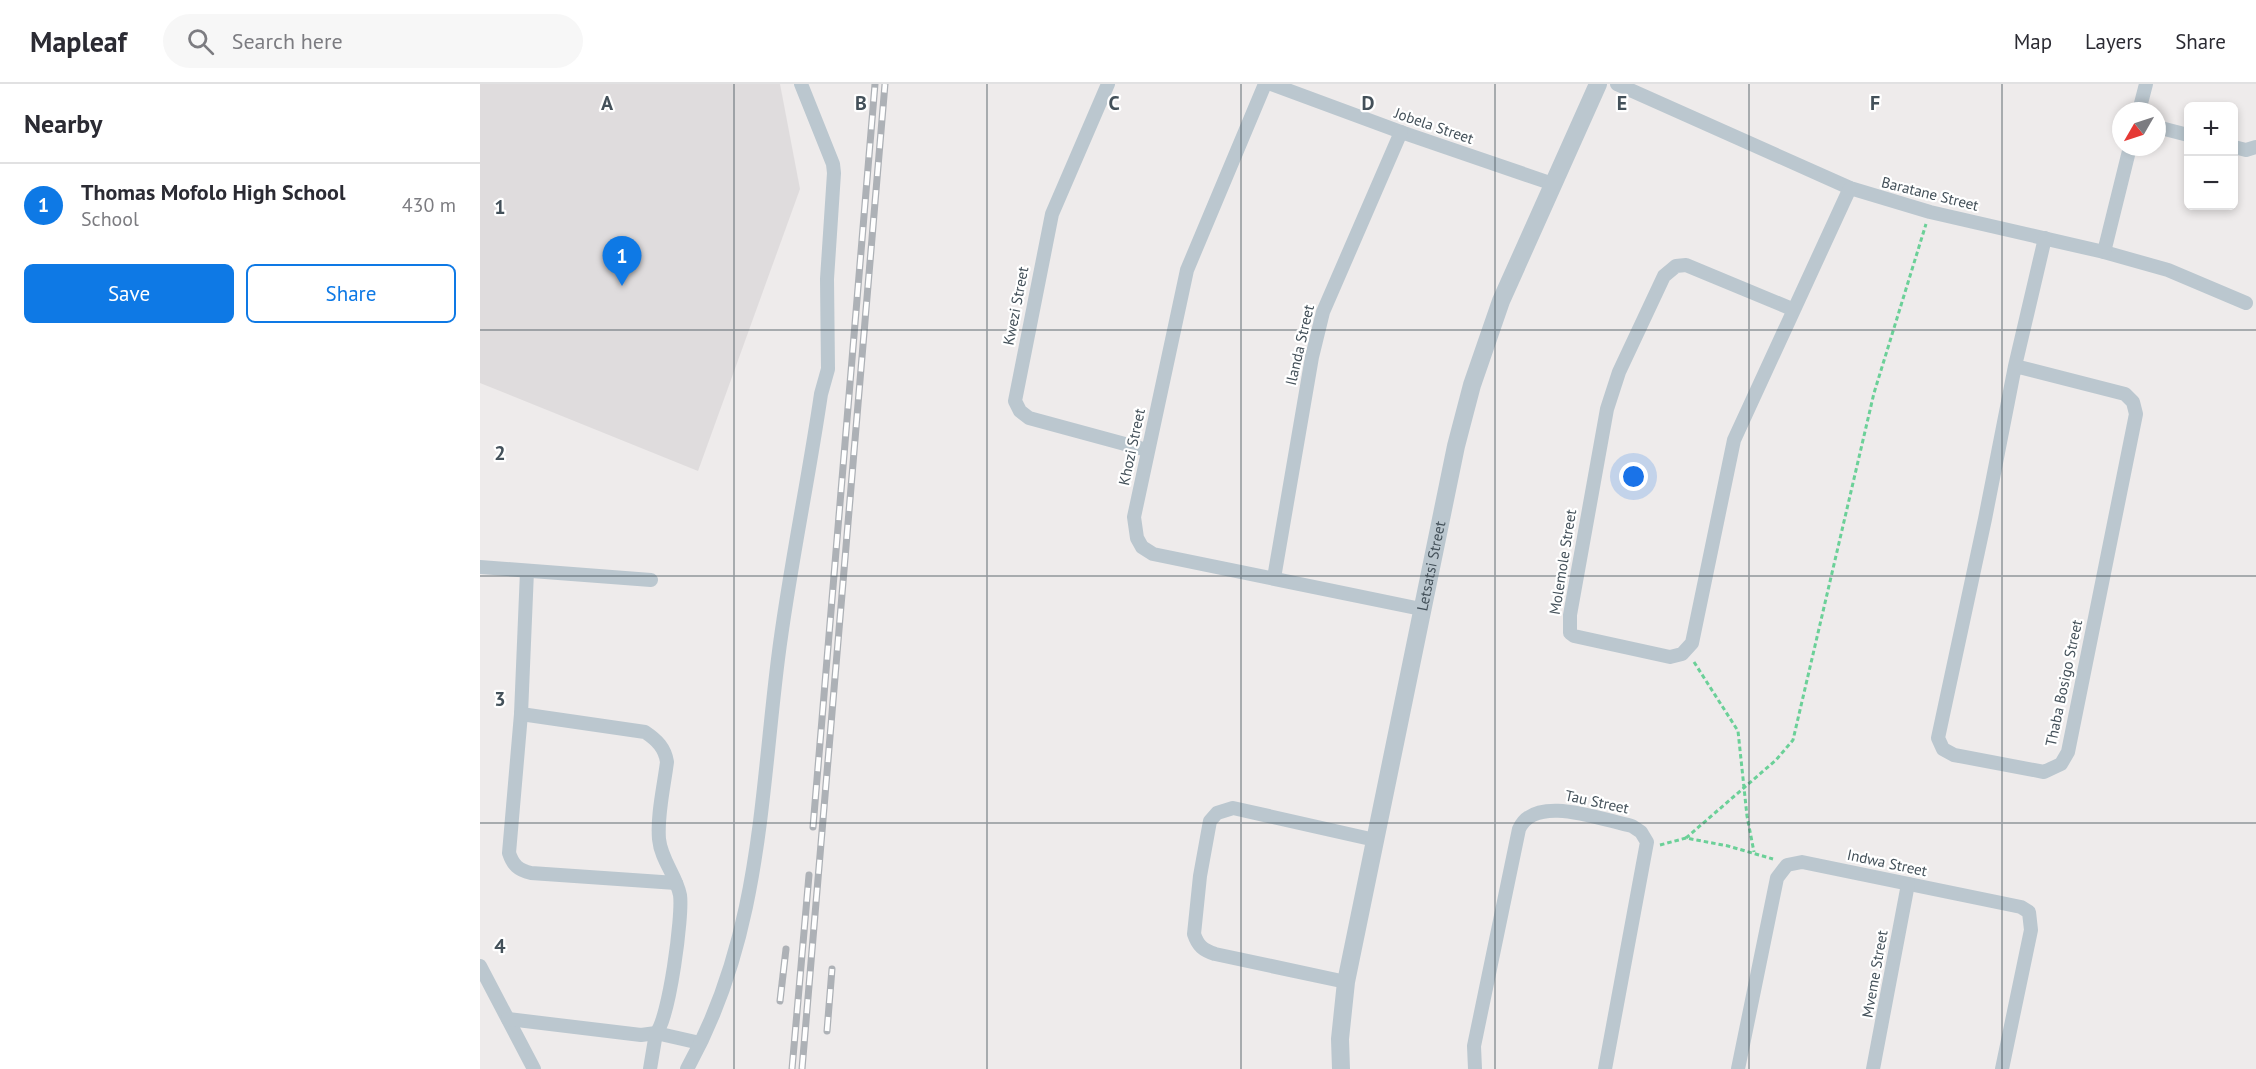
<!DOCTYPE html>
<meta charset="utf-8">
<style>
body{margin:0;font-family:"PT Sans",sans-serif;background:#f7f7f7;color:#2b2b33}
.controls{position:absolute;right:18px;top:18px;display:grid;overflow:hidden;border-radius:9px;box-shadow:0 3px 9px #0003}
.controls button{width:54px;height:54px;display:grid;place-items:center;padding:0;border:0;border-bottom:2px solid #e1e1e2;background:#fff;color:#2b2b33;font:30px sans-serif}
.compass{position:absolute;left:1632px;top:18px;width:54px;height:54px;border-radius:50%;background:#fff;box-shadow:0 3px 9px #0003;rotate:231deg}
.you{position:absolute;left:1154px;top:393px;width:21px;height:21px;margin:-15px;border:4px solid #fff;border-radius:50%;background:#1a73e8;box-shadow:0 0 0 9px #1a73e833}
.badge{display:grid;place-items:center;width:39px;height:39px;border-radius:50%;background:#0e79e5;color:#fff;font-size:20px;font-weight:700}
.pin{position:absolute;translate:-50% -50px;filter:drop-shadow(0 2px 3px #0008)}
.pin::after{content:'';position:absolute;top:32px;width:21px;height:18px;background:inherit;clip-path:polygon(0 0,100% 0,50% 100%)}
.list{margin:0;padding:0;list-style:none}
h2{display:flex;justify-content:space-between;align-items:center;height:78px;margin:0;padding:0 24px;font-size:26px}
h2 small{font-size:20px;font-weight:400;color:#7c7c81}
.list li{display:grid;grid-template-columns:39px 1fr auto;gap:18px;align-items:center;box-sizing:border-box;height:84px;padding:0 24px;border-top:2px solid #e1e1e2}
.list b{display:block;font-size:22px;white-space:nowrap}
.list p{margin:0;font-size:20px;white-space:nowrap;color:#7c7c81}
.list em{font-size:20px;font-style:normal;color:#7c7c81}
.actions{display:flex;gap:12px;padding:18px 24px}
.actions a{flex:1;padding:14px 0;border:2px solid #0e79e5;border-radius:9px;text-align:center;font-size:21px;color:#0e79e5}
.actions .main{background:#0e79e5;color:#fff}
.icon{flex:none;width:33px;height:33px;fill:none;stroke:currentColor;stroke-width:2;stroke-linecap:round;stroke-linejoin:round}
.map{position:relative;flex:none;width:1776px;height:985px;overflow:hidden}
header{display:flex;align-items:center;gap:36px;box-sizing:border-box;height:84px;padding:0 30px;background:#fff;border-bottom:2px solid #e1e1e2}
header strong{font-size:28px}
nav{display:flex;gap:33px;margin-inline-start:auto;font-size:21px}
.search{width:420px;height:54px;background:#f7f7f7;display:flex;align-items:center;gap:15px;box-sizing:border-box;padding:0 21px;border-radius:33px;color:#7c7c81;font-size:22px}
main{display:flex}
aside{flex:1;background:#fff}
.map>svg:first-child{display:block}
.education{fill:#dfdcdd}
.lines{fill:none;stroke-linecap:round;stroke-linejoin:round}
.path{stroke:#6bd098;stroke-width:3;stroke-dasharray:4.5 3;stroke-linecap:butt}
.minor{stroke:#bbc7cf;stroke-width:14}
.tertiary{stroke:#bbc7cf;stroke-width:18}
.rail-casing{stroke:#adb1b6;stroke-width:7}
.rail{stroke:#fff;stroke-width:4.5;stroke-dasharray:14;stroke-linecap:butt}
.grid{fill:none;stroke:#435059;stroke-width:1.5;stroke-opacity:0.55}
.labels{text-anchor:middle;stroke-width:4.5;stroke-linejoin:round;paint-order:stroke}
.street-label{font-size:15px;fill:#435059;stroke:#fff}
.grid-label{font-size:20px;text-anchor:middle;font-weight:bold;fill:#435059;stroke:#fff;stroke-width:4.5;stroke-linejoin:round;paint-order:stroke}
</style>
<header>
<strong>Mapleaf</strong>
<div class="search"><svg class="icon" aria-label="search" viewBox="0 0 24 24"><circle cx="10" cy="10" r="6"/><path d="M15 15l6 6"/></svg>Search here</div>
<nav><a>Map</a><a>Layers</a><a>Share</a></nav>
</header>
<main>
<aside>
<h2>Nearby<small></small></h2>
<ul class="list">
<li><span class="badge">1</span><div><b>Thomas Mofolo High School</b><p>School</p></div><em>430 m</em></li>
</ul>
<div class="actions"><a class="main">Save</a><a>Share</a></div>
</aside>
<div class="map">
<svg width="1776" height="985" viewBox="0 0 1776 985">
<rect width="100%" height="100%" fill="#eeebeb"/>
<polygon class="education" points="0,0 300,0 320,105 218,387 0,299"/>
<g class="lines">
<g class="path">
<polyline points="1214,578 1258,647 1267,732 1274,768"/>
<polyline points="1206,754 1296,676 1313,656 1394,309 1446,140"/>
<polyline points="1180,761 1206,754 1248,762 1293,775"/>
</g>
<g class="minor">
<polyline points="628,0 572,130 535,317 540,327 549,334 667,366"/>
<polyline points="785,0 707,186 654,433 657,454 662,463 673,470 941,525"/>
<polyline points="791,0 921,48 1073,100"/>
<polyline points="1137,0 1370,104 1450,128 1624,168 1688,186 1766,219"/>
<polyline points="1659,27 1666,0"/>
<polyline points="1677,43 1708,51"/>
<polyline points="1754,63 1766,66 1776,63"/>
<polyline points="1624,168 1650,63"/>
<polyline points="1312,225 1206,181 1196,182 1184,192 1139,288 1127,325 1090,531 1090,549 1094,552 1190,573 1202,570 1212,559 1254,356 1370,104"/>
<polyline points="1535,282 1645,310 1653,318 1656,330 1588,668 1581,680 1564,688 1474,671 1463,665 1458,654 1505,435 1535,282 1565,154"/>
<polyline points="0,483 171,496"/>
<path d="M47,487L41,630L29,769C33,781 38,786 51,789L196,799"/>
<polyline points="794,494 832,273 843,228 921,48"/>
<polyline points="0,882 54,985"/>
<path d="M866,898L735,870C723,866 718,862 714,850L720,792L730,737L737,729L753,724L895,756"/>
<path d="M28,935L161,951L176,949C189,936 203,831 200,811C196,791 181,776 179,755C177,731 184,702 187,678C185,664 177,656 165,648L41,630"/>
<polyline points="170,985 176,949 220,959"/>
<path d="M207,985C280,854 280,719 298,575C309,487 328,399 341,310L348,285L347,195L354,89L353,80L321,0"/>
<path d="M995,985L994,962L1039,745C1055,709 1122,736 1152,742L1161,748L1167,758L1125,985"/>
<polyline points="1258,985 1297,794 1307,781 1322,778 1541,823 1549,828 1551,846 1522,985"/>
<polyline points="1393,985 1428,800"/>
</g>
<path class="tertiary" id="s1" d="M861,985L860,955L866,898L976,362L992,301L1021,217L1118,0"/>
<defs>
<g id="rail">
<polyline points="333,743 395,0"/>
<polyline points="300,917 306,865"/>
<polyline points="347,947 352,885"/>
<polyline points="312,985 329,791"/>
<polyline points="322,985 405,0"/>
</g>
</defs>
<use href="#rail" class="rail-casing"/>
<use href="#rail" class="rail"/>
</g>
<path class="grid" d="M254,0V985M507,0V985M761,0V985M1015,0V985M1269,0V985M1522,0V985M0,246H1776M0,492H1776M0,739H1776"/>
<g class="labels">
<g class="street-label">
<text transform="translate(954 42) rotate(19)" y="5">Jobela Street</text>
<text transform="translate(1450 110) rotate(14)" y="5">Baratane Street</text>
<text transform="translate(536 222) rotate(-79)" y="5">Kwezi Street</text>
<text transform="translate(820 261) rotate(-77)" y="5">Ilanda Street</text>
<text transform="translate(652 363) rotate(-78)" y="5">Khozi Street</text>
<text transform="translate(1083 478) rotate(-81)" y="5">Molemole Street</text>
<text dy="5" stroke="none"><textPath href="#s1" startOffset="512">Letsatsi Street</textPath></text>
<text transform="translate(1584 599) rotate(-78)" y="5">Thaba Bosigo Street</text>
<text transform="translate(1117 718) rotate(12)" y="5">Tau Street</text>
<text transform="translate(1407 779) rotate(12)" y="5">Indwa Street</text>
<text transform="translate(1395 890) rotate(-80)" y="5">Mveme Street</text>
</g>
</g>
<g class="grid-label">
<text x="127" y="26">A</text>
<text x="381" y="26">B</text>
<text x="634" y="26">C</text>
<text x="888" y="26">D</text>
<text x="1142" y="26">E</text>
<text x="1395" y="26">F</text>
<text x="20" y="130">1</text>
<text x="20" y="376">2</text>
<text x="20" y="622">3</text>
<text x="20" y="869">4</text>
</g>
</svg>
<div class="controls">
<button>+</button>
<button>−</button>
</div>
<svg class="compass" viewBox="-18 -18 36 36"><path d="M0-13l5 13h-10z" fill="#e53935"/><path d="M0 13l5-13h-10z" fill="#7c7c81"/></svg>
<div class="you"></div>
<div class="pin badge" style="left:142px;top:202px">1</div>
</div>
</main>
